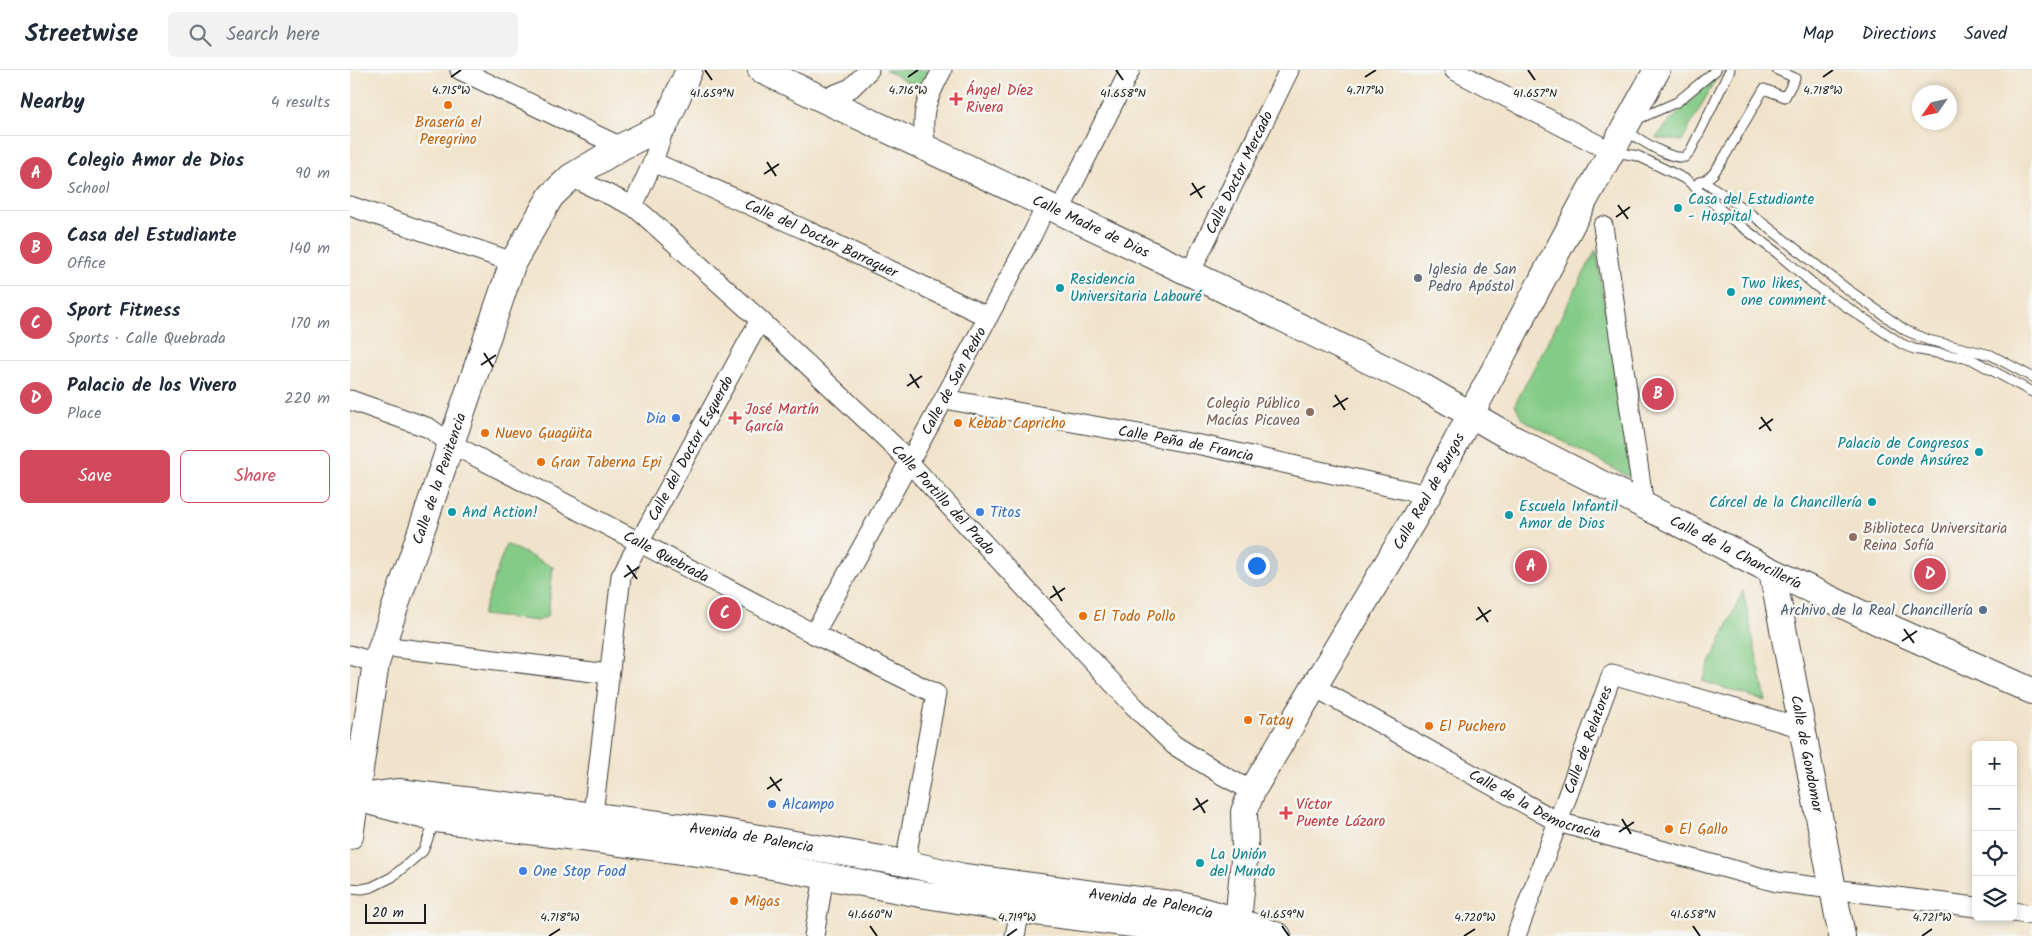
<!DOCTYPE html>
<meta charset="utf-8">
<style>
body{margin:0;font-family:Kalam,sans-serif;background:#f2f2f3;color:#1f2937}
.controls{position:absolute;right:15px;bottom:15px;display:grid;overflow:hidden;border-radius:8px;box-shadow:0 2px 8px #0003}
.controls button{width:45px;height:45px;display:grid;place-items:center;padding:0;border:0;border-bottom:1px solid #e0e1e3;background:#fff;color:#1f2937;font:25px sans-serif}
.compass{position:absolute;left:1562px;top:15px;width:45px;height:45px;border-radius:50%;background:#fff;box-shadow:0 2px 8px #0003;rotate:236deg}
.scale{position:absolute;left:15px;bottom:12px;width:61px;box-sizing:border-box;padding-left:5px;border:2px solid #1c1c1c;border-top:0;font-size:14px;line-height:18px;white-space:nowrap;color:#1c1c1c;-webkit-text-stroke:4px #f6f6f2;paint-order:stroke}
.you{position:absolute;left:906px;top:495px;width:18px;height:18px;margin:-12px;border:4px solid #fff;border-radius:50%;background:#1a73e8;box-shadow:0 0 0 8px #1a73e833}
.badge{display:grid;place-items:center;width:32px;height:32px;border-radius:50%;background:#d1495b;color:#fff;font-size:16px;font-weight:700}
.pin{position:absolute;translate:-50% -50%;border:2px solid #fff;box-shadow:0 1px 5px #0006}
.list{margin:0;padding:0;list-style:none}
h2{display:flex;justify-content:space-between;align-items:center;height:65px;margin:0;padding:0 20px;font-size:21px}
h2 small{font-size:16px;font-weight:400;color:#747a83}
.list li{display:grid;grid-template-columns:32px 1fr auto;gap:15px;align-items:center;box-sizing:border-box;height:75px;padding:0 20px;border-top:1px solid #e0e1e3}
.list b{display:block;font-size:19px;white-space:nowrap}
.list p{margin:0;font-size:16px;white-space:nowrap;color:#747a83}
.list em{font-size:16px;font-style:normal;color:#747a83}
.actions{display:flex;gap:10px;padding:15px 20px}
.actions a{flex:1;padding:11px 0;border:1px solid #d1495b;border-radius:8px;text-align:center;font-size:18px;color:#d1495b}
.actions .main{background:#d1495b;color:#fff}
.icon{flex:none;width:28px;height:28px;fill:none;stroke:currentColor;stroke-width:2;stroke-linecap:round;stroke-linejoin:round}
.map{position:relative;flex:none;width:1682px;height:866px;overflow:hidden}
header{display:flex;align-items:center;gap:30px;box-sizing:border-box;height:70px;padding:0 25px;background:#fff;border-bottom:1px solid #e0e1e3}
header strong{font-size:24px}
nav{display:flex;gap:28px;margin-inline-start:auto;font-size:18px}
.search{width:350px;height:45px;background:#f2f2f3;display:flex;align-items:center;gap:12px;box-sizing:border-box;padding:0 18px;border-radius:8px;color:#747a83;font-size:19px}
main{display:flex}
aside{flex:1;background:#fff}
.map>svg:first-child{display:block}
.green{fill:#84cb87;stroke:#507452}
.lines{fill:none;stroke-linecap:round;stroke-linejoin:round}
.lane-casing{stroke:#3c3a36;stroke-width:11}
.street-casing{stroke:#3c3a36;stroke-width:21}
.secondary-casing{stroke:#3c3a36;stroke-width:28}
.lane{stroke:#fff;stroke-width:9}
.street{stroke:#fff;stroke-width:19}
.secondary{stroke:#fff;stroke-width:26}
.ticks{fill:none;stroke:#1c1c1c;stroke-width:2}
.health-dot{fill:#e0444e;stroke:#f6f6f2;stroke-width:2}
.food-dot{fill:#e8710a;stroke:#f6f6f2;stroke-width:2}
.culture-dot{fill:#0f9aa8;stroke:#f6f6f2;stroke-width:2}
.worship-dot{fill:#6b7280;stroke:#f6f6f2;stroke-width:2}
.education-dot{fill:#8d6e63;stroke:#f6f6f2;stroke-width:2}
.shop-dot{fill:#3f7fe0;stroke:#f6f6f2;stroke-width:2}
.service-dot{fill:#5c6f8a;stroke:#f6f6f2;stroke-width:2}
.labels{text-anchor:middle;stroke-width:5;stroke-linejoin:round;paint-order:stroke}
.health-label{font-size:15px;fill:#be3a42;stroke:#f6f6f2;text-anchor:start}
.food-label{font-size:15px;fill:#c56008;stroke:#f6f6f2;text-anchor:start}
.street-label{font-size:15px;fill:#1c1c1c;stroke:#f6f6f2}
.culture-label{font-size:15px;fill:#0d838f;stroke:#f6f6f2;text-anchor:start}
.worship-label{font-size:15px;fill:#5b616d;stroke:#f6f6f2;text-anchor:start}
.education-label{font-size:15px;fill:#785e54;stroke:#f6f6f2;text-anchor:end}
.shop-label{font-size:15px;fill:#366cbe;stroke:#f6f6f2;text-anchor:start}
.service-label{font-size:15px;fill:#4e5e75;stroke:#f6f6f2;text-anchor:end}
.ticks-label{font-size:12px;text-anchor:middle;fill:#1c1c1c;stroke:#f6f6f2;stroke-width:5;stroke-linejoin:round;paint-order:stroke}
</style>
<header>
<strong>Streetwise</strong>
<div class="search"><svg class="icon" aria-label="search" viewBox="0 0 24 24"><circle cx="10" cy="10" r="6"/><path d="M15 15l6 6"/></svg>Search here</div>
<nav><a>Map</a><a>Directions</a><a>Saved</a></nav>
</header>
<main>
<aside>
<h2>Nearby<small>4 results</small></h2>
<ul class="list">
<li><span class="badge">A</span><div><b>Colegio Amor de Dios</b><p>School</p></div><em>90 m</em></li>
<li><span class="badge">B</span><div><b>Casa del Estudiante</b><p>Office</p></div><em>140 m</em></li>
<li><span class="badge">C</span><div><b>Sport Fitness</b><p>Sports · Calle Quebrada</p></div><em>170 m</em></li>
<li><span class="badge">D</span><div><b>Palacio de los Vivero</b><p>Place</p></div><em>220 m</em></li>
</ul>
<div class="actions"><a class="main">Save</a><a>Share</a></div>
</aside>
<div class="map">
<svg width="1682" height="866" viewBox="0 0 1682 866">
<rect width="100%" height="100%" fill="#f6f6f2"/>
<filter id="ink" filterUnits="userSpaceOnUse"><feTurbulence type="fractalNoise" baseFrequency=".02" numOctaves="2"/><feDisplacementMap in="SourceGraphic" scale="10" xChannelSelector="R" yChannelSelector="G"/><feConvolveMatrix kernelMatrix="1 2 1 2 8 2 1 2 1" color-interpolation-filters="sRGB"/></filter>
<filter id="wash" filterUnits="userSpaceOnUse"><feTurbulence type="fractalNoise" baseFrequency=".0096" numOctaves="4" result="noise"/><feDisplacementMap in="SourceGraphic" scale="20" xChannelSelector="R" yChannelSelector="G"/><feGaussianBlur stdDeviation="1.12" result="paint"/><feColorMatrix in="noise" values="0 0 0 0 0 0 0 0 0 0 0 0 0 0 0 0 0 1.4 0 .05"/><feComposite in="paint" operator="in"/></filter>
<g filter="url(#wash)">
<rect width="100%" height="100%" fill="#f1e3cb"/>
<g class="green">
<polygon points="535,0 584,0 574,20"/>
<polygon points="1368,5 1332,71 1306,68 1316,55"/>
<polygon points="1246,180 1281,408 1172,349 1165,334"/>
<polygon points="156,474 203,497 198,546 188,551 132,545"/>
<polygon points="1393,521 1416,631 1352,611"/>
</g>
</g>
<g filter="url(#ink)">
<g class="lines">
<defs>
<g id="lane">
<polyline points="1286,50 1327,32 1366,0"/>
<path d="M1276,61C1290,69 1319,90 1335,87L1341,80L1380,0"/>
<polyline points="1265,82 1288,86 1337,110 1379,147 1427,183 1467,217 1552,274 1564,279 1621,289 1682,322"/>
<polyline points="1354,111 1405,147 1497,219 1555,260 1578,270 1641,285 1682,307"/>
<polyline points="1349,112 1354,111 1363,104 1372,91 1414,19 1435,27 1445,8 1427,0"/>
<polyline points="0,818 12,819 22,817 42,807 73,781 85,751"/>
</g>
<g id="street">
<polyline points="110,0 271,77"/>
<polyline points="1104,0 1262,82"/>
<polyline points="473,29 501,18 519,0"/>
<path d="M576,78C570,40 576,32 592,0"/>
<path id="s1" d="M303,92L458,161L638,247"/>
<path id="s2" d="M221,107L283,136L295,146L410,250L543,375L784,636L824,675L874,706L902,721"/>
<polyline points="0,136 163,192"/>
<polyline points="283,136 303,92 315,55"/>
<polyline points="710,140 780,0"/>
<polyline points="1253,156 1294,435"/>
<path id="s3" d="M840,203L939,0"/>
<path id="s4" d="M594,329L856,376L1078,425"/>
<path id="s5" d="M0,330L79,358L100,373L464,564L586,624L555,793"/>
<path id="s6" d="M464,564L594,329L682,165L697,134"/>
<polyline points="32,576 259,604"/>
<polyline points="0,585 26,593"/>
<path id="s7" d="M963,616L1208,752L1427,812L1626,837"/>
<path id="s8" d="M243,744L271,506L410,250"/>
<polyline points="1663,842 1682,845"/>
<polyline points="464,866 474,806"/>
<polyline points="665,866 670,840"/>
<path id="s9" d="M1166,866L1262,604L1453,658"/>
</g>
<g id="secondary">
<path id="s10" d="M411,0L840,203L1073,317L1158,366L1422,501L1541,558L1682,621"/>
<path id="s11" d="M1422,501L1492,866"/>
<path id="s12" d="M4,728L49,722L374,762L555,793L614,807L835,836L888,851L928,866"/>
<polyline points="18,731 86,749 364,785 576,825 670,840 838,861 883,852"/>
<path id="s13" d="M0,766L26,593L163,192L201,126L221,107L271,77L315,55L339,0"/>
<path id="s14" d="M885,866L888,851L895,780L894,742L902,721L1078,425L1234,131L1307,0"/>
</g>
</defs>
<use href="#lane" class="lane-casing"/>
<use href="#street" class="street-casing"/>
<use href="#secondary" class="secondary-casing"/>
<use href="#lane" class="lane"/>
<use href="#street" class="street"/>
<use href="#secondary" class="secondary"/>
</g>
</g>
<path class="ticks" d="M355,0L362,10M766,0L773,10M1178,0L1185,10M101,7L111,0M558,7L568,0M1015,7L1026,0M1473,7L1483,0M417,92L426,106M414,104L429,94M842,113L852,128M840,125L855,116M1268,135L1278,149M1266,147L1280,137M134,283L143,297M131,295L146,285M560,304L569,318M557,316L572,306M985,325L995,340M983,337L998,328M1411,347L1421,361M1409,359L1423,349M277,495L287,509M274,507L289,497M703,516L712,531M700,528L715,518M1128,537L1138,552M1126,550L1141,540M1554,559L1564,573M1552,571L1567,561M420,707L430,721M417,719L432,709M846,728L855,743M843,740L858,730M1272,749L1281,764M1269,762L1284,752M520,856L527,866M932,856L939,866M1343,856L1350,866M199,866L210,859M657,866L667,859M1114,866L1125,859M1572,866L1582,859"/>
<g class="health-dot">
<path d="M603.5 21.5h5v5h5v5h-5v5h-5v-5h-5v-5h5z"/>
<path d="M382.5 340.5h5v5h5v5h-5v5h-5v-5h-5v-5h5z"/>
<path d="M933.5 735.5h5v5h5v5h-5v5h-5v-5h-5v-5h5z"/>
</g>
<g class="food-dot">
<circle cx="98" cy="35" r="5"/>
<circle cx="608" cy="353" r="5"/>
<circle cx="135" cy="363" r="5"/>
<circle cx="191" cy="392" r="5"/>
<circle cx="733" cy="546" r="5"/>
<circle cx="898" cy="650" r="5"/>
<circle cx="1079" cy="656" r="5"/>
<circle cx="1319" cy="759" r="5"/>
<circle cx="384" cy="831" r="5"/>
</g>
<g class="culture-dot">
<circle cx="1328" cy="138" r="5"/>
<circle cx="710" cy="218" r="5"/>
<circle cx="1381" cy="222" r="5"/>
<circle cx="1629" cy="382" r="5"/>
<circle cx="1522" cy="432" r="5"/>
<circle cx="102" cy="442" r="5"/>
<circle cx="1159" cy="445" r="5"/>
<circle cx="850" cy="793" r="5"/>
</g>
<circle class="worship-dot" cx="1068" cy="208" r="5"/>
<g class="education-dot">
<circle cx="960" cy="342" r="5"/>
<circle cx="1503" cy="467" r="5"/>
</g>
<g class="shop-dot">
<circle cx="326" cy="348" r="5"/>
<circle cx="630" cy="442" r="5"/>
<circle cx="422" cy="734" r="5"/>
<circle cx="173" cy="801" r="5"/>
</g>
<circle class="service-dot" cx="1633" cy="540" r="5"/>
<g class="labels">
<g class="health-label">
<text x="616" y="25">Ángel Díez<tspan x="616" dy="17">Rivera</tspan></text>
<text x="395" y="344">José Martín<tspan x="395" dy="17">García</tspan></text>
<text x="946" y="739">Víctor<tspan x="946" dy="17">Puente Lázaro</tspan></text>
</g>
<g class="food-label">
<text x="98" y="57" text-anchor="middle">Brasería el<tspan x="98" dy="17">Peregrino</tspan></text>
<text x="618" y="358">Kebab Capricho</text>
<text x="145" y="368">Nuevo Guagüita</text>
<text x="201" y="397">Gran Taberna Epi</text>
<text x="743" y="551">El Todo Pollo</text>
<text x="908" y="655">Tatay</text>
<text x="1089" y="661">El Puchero</text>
<text x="1329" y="764">El Gallo</text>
<text x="394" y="836">Migas</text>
</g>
<g class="street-label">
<text dy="5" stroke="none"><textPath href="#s3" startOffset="112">Calle Doctor Mercado</textPath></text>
<text dy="5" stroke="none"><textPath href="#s10" startOffset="365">Calle Madre de Dios</textPath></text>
<text dy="5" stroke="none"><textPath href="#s1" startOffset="185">Calle del Doctor Barraquer</textPath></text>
<text dy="5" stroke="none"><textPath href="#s6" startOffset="289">Calle de San Pedro</textPath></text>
<text dy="5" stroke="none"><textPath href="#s4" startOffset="246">Calle Peña de Francia</textPath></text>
<text dy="5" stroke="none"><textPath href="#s8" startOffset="385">Calle del Doctor Esquerdo</textPath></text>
<text dy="5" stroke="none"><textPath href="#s13" startOffset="370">Calle de la Penitencia</textPath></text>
<text dy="5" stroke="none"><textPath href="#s14" startOffset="495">Calle Real de Burgos</textPath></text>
<text dy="5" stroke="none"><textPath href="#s2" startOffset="496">Calle Portillo del Prado</textPath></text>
<text dy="5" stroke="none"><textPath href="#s10" startOffset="1088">Calle de la Chancillería</textPath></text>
<text dy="5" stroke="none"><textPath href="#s5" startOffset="354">Calle Quebrada</textPath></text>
<text dy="5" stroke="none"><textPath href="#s9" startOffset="209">Calle de Relatores</textPath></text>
<text dy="5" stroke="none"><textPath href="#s11" startOffset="186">Calle de Gondomar</textPath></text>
<text dy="5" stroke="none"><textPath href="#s7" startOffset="252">Calle de la Democracia</textPath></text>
<text dy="5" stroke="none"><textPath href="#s12" startOffset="401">Avenida de Palencia</textPath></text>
<text dy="5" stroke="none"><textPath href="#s12" startOffset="806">Avenida de Palencia</textPath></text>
</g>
<g class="culture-label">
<text x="1338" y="134">Casa del Estudiante<tspan x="1338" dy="17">- Hospital</tspan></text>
<text x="720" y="214">Residencia<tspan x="720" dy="17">Universitaria Labouré</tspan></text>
<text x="1391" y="218">Two likes,<tspan x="1391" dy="17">one comment</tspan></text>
<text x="1619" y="378" text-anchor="end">Palacio de Congresos<tspan x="1619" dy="17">Conde Ansúrez</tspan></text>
<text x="1512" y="437" text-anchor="end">Cárcel de la Chancillería</text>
<text x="1169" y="441">Escuela Infantil<tspan x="1169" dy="17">Amor de Dios</tspan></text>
<text x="112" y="447">And Action!</text>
<text x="860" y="789">La Unión<tspan x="860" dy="17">del Mundo</tspan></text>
</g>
<g class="worship-label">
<text x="1078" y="204">Iglesia de San<tspan x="1078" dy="17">Pedro Apóstol</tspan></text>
</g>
<g class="education-label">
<text x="950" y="338">Colegio Público<tspan x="950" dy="17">Macías Picavea</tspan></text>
<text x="1513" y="463" text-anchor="start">Biblioteca Universitaria<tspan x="1513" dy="17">Reina Sofía</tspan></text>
</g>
<g class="shop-label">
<text x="316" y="353" text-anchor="end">Dia</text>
<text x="640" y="447">Titos</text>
<text x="432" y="739">Alcampo</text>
<text x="183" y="806">One Stop Food</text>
</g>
<g class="service-label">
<text x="1623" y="545">Archivo de la Real Chancillería</text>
</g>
</g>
<g class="ticks-label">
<text x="101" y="24">4.715°W</text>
<text x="558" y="24">4.716°W</text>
<text x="1015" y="24">4.717°W</text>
<text x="1473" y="24">4.718°W</text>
<text x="362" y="27">41.659°N</text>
<text x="773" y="27">41.658°N</text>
<text x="1185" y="27">41.657°N</text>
<text x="520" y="848">41.660°N</text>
<text x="932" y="848">41.659°N</text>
<text x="1343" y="848">41.658°N</text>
<text x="210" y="851">4.718°W</text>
<text x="667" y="851">4.719°W</text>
<text x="1125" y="851">4.720°W</text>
<text x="1582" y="851">4.721°W</text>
</g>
</svg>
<div class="controls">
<button>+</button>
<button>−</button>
<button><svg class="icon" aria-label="locate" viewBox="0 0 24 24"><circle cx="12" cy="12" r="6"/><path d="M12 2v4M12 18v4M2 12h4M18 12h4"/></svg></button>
<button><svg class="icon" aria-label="layers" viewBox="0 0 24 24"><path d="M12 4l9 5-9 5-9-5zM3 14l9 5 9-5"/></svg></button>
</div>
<svg class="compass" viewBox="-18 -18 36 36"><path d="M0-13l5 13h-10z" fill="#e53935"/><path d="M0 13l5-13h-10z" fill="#747a83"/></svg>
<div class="scale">20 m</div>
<div class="you"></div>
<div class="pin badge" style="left:1181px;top:496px">A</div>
<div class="pin badge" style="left:1308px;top:324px">B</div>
<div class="pin badge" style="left:375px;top:543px">C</div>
<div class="pin badge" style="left:1580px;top:504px">D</div>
</div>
</main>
